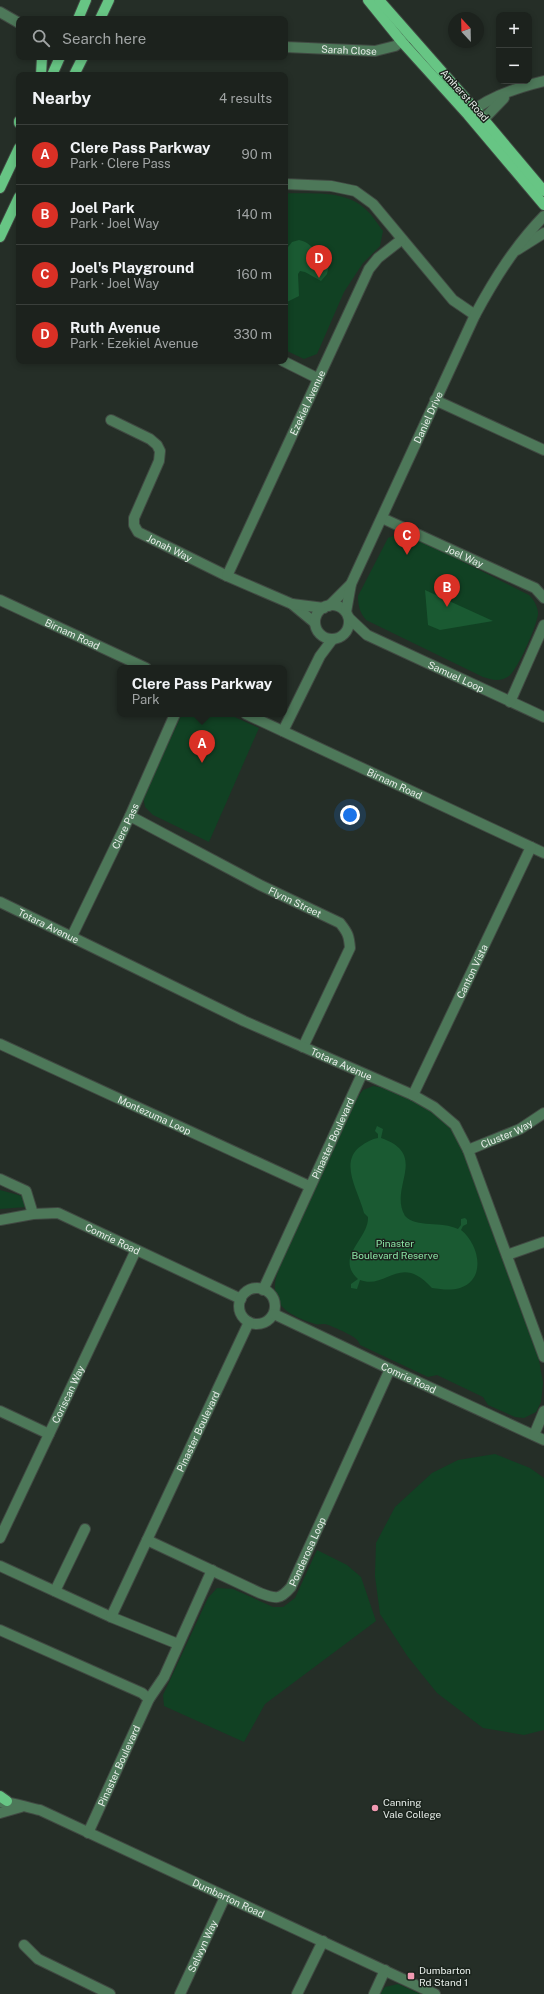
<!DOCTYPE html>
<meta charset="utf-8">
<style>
body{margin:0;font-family:"Public Sans",sans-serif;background:#292f2a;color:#f1f3f6}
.controls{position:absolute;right:12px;top:12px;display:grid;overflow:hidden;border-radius:8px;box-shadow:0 2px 6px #0003}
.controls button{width:36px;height:36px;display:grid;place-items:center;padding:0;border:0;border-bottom:1px solid #3a3f3b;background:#1c221d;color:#f1f3f6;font:20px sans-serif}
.compass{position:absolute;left:448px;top:12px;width:36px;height:36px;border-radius:50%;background:#1c221d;box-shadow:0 2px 6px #0003;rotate:338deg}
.you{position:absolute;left:350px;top:815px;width:14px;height:14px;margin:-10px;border:3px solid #fff;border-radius:50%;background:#1a73e8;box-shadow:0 0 0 6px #1a73e833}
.badge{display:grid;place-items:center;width:26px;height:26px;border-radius:50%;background:#d93025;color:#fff;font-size:13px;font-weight:700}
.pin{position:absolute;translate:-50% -33px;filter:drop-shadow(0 1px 2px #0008)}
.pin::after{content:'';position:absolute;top:21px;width:14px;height:12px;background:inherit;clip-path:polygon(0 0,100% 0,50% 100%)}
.popup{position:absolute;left:117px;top:665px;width:170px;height:52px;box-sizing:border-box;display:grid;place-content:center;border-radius:8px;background:#1c221d;filter:drop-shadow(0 1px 3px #0005);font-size:13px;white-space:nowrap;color:#a0a4a4}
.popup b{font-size:15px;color:#f1f3f6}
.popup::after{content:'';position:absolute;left:50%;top:100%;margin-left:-8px;border:8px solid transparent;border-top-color:#1c221d}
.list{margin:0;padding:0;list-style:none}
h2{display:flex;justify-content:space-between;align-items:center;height:52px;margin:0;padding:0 16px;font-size:17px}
h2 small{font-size:13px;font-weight:400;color:#a0a4a4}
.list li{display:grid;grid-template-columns:26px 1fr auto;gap:12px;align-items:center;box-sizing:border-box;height:60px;padding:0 16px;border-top:1px solid #3a3f3b}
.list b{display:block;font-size:15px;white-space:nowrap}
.list p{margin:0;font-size:13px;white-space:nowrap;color:#a0a4a4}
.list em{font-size:13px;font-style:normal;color:#a0a4a4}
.icon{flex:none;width:22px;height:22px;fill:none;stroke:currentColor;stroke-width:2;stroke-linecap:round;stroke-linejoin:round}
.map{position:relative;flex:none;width:544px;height:1994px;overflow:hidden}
.search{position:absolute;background:#1c221d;box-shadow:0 2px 6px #0003;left:16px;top:16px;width:272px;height:44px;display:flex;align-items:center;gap:10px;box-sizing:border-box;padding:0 14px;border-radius:8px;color:#a0a4a4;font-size:15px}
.panel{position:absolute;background:#1c221d;box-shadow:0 2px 6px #0003;left:16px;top:72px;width:272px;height:292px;border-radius:8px}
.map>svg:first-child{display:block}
.green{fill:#114123}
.water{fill:#1a5a32}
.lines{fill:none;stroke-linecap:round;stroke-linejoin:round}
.minor-casing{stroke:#404942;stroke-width:12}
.major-casing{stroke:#404942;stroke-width:12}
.minor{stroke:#4d7859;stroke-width:10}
.major{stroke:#67c584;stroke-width:10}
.poi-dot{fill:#f19ab2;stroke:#1b241d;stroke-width:1.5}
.labels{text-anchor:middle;stroke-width:3;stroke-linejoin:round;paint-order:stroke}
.street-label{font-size:10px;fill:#e7ede9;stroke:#1b241d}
.park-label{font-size:10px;fill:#8be4a5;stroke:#1b241d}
.poi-label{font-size:10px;fill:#e7ede9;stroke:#1b241d;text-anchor:start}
</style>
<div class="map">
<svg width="544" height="1994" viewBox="0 0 544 1994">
<rect width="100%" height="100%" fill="#252e27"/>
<g class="green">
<path d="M285,193C310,194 343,190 363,207C371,213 377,223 383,231L380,246L363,263L344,292L317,354L304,359L285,350Z"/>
<path d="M395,535L414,537L529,595C534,600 538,607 538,614C537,625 518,669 509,676C501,682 492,680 483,677L366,620C360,613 358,606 358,596L388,538Z"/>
<polygon points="182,714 228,714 259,728 209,842 153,815 145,807 143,797"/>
<path d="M373,1086C396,1089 425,1103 442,1119C451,1127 456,1137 461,1147L539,1360L543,1383L541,1402L536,1412L524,1418L515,1417L488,1405L483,1397L437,1375L428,1377L360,1345C359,1343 358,1340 355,1338C351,1335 329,1324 324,1324C320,1324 318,1325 315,1324C277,1312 266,1297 282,1260L357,1098L363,1090Z"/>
<polygon points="0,1190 22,1196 26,1207 0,1209"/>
<polygon points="495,1454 530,1468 544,1478 544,1730 524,1735 483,1728 437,1693 408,1657 380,1614 375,1576 376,1543 395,1507 432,1473 458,1460"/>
<polygon points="317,1550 347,1565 361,1577 376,1621 265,1704 244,1742 164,1706 163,1695 208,1598 217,1588 233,1589 273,1607 283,1607 295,1598"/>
<polygon points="398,1984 421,1994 379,1994 385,1987"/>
</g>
<g class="water">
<path d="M299,240C310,242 311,248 318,253C323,256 326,257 330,260L327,274L321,281L305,272L300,271L298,274L299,296L285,303V251L292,242Z"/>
<polygon points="425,590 493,621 440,630 428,625"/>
<path d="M377,1126L383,1129L381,1138C430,1155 388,1187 405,1216C416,1228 442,1221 458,1229L461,1225V1219L465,1218L467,1220V1224L463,1226L461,1230C479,1244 487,1279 460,1288C450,1291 441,1289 432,1288C400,1252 387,1290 360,1280L357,1289L351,1288V1284L358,1279C334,1257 369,1239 368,1217L364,1213C359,1192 338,1162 361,1146C366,1142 372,1139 378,1138V1134L375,1131Z"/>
</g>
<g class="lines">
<defs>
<g id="minor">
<polyline points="0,12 19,23"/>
<path id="s1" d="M285,47L375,51L395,46L408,37"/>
<path d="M470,113C489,97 519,87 544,81"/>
<polyline points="478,125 504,98"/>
<polyline points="285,184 331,186 355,191 373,204 453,300 475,315"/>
<polyline points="517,250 544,233"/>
<polyline points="283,361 317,378"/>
<polyline points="435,400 544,450"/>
<path id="s2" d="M111,420L150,439L157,445L160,451L159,461L134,518V525L138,532L227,576L292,604L315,623"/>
<path id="s3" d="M382,518L526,584L535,588L544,598"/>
<path id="s4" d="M227,576L369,269L378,258L401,240"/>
<path id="s5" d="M0,600L146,668"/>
<polyline points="292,604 324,608"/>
<circle cx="332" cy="622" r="17"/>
<polyline points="329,606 351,584"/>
<path id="s6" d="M346,612L351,584L475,315C495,278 515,246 544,216"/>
<path id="s7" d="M349,618L367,635L544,717"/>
<polyline points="510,702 544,625"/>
<path id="s8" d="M246,714L544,853"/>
<polyline points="283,731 320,656 332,640"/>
<path id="s9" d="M130,816L260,885L340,923C348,933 349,936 350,948L303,1047"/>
<path id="s10" d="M0,902L244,1021L413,1095L434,1107L455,1125L468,1150L544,1357"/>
<path id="s11" d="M72,936L130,816L175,714"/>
<path id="s12" d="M0,1044L309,1186"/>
<path id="s13" d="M413,1095L531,847"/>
<path id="s14" d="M468,1150L520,1129L544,1113"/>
<polyline points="0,1179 26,1191 33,1214"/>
<path id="s15" d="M0,1220L33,1214L58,1213L241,1299"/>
<polyline points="507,1255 544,1242"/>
<circle cx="257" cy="1306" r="18"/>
<path id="s16" d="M263,1290L362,1074"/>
<path id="s17" d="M274,1314L390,1369L544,1440"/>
<polyline points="0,1411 49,1434"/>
<polyline points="534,1435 544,1411"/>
<path id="s18" d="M0,1538L136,1250"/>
<path id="s19" d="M147,1540L260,1593C276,1599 280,1600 291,1587L390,1369"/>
<polyline points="0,1566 111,1617 178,1644"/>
<polyline points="55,1591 85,1529"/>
<path id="s20" d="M111,1617L249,1322"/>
<polyline points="0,1630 142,1693 149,1699"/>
<path id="s21" d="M0,1802C11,1801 28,1808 40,1810L435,1994"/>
<polyline points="0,1813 21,1807"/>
<path id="s22" d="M88,1833L149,1699L164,1677L212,1570"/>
<polyline points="24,1945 38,1959 110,1994"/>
<path id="s23" d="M180,1994L225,1897"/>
<polyline points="297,1994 323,1941"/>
<polyline points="374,1994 385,1970"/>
</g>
<g id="major">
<polyline points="368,0 402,42 468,115 544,205"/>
<polyline points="379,0 475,109 544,191"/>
<polyline points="78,19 86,0"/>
<polyline points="100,19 109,0"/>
<polyline points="41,75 42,57"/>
<polyline points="52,75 60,57"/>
<polyline points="74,75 83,57"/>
<polyline points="19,121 19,123"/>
<polyline points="0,188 19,148"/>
<polyline points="0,237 19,197"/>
<polyline points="0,1796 7,1801"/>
</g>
</defs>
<use href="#minor" class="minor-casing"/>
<use href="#major" class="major-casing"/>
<use href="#minor" class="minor"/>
<use href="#major" class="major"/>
</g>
<g class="poi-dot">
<circle cx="375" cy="1808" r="4"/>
<rect x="407" y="1972" width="8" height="8" rx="2"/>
</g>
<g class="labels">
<g class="street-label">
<text dy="4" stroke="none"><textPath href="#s1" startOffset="64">Sarah Close</textPath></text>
<text transform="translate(465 95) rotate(48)" y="4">Amherst Road</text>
<text dy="4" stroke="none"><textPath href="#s4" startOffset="191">Ezekiel Avenue</textPath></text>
<text dy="4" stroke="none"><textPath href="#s6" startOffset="212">Daniel Drive</textPath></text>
<text dy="4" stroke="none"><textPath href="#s2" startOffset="182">Jonah Way</textPath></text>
<text dy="4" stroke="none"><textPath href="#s3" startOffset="91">Joel Way</textPath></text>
<text dy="4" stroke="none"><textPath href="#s5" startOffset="80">Birnam Road</textPath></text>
<text dy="4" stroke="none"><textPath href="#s7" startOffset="123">Samuel Loop</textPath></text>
<text dy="4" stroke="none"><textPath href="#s8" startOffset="164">Birnam Road</textPath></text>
<text dy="4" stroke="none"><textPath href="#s11" startOffset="122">Clere Pass</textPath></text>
<text dy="4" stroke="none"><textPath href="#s9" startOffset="186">Flynn Street</textPath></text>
<text dy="4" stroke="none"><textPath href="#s10" startOffset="54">Totara Avenue</textPath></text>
<text dy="4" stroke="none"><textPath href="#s13" startOffset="137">Canton Vista</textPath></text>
<text dy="4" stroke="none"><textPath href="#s10" startOffset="378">Totara Avenue</textPath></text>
<text dy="4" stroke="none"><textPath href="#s12" startOffset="170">Montezuma Loop</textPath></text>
<text dy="4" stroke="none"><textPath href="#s14" startOffset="42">Cluster Way</textPath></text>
<text dy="4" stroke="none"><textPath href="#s16" startOffset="167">Pinaster Boulevard</textPath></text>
<text dy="4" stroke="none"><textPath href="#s15" startOffset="119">Comrie Road</textPath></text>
<text dy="4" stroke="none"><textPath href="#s17" startOffset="149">Comrie Road</textPath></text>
<text dy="4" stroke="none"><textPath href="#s18" startOffset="159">Coriscan Way</textPath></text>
<text dy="4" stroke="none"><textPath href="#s20" startOffset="205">Pinaster Boulevard</textPath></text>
<text dy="4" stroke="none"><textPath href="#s19" startOffset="199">Ponderosa Loop</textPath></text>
<text dy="4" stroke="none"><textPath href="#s22" startOffset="74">Pinaster Boulevard</textPath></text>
<text dy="4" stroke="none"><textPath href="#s21" startOffset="249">Dumbarton Road</textPath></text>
<text dy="4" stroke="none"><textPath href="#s23" startOffset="53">Selwyn Way</textPath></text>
</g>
<g class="park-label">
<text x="395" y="1247">Pinaster<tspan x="395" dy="12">Boulevard Reserve</tspan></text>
</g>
<g class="poi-label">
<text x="383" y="1806">Canning<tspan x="383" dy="12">Vale College</tspan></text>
<text x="419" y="1974">Dumbarton<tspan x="419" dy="12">Rd Stand 1</tspan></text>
</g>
</g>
</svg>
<div class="controls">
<button>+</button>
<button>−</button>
</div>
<svg class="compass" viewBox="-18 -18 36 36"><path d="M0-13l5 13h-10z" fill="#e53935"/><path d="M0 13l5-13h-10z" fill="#a0a4a4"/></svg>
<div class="you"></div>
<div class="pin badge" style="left:202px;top:763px">A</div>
<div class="popup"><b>Clere Pass Parkway</b>Park</div>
<div class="pin badge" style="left:447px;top:607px">B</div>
<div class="pin badge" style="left:407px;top:555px">C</div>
<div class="pin badge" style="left:319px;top:278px">D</div>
<div class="search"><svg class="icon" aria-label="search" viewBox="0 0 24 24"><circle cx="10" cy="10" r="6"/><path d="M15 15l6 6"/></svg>Search here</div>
<section class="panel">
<h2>Nearby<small>4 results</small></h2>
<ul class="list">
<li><span class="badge">A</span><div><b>Clere Pass Parkway</b><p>Park · Clere Pass</p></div><em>90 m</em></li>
<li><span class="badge">B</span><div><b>Joel Park</b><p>Park · Joel Way</p></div><em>140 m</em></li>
<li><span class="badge">C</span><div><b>Joel's Playground</b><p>Park · Joel Way</p></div><em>160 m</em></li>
<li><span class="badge">D</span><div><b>Ruth Avenue</b><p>Park · Ezekiel Avenue</p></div><em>330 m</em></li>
</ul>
</section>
</div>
